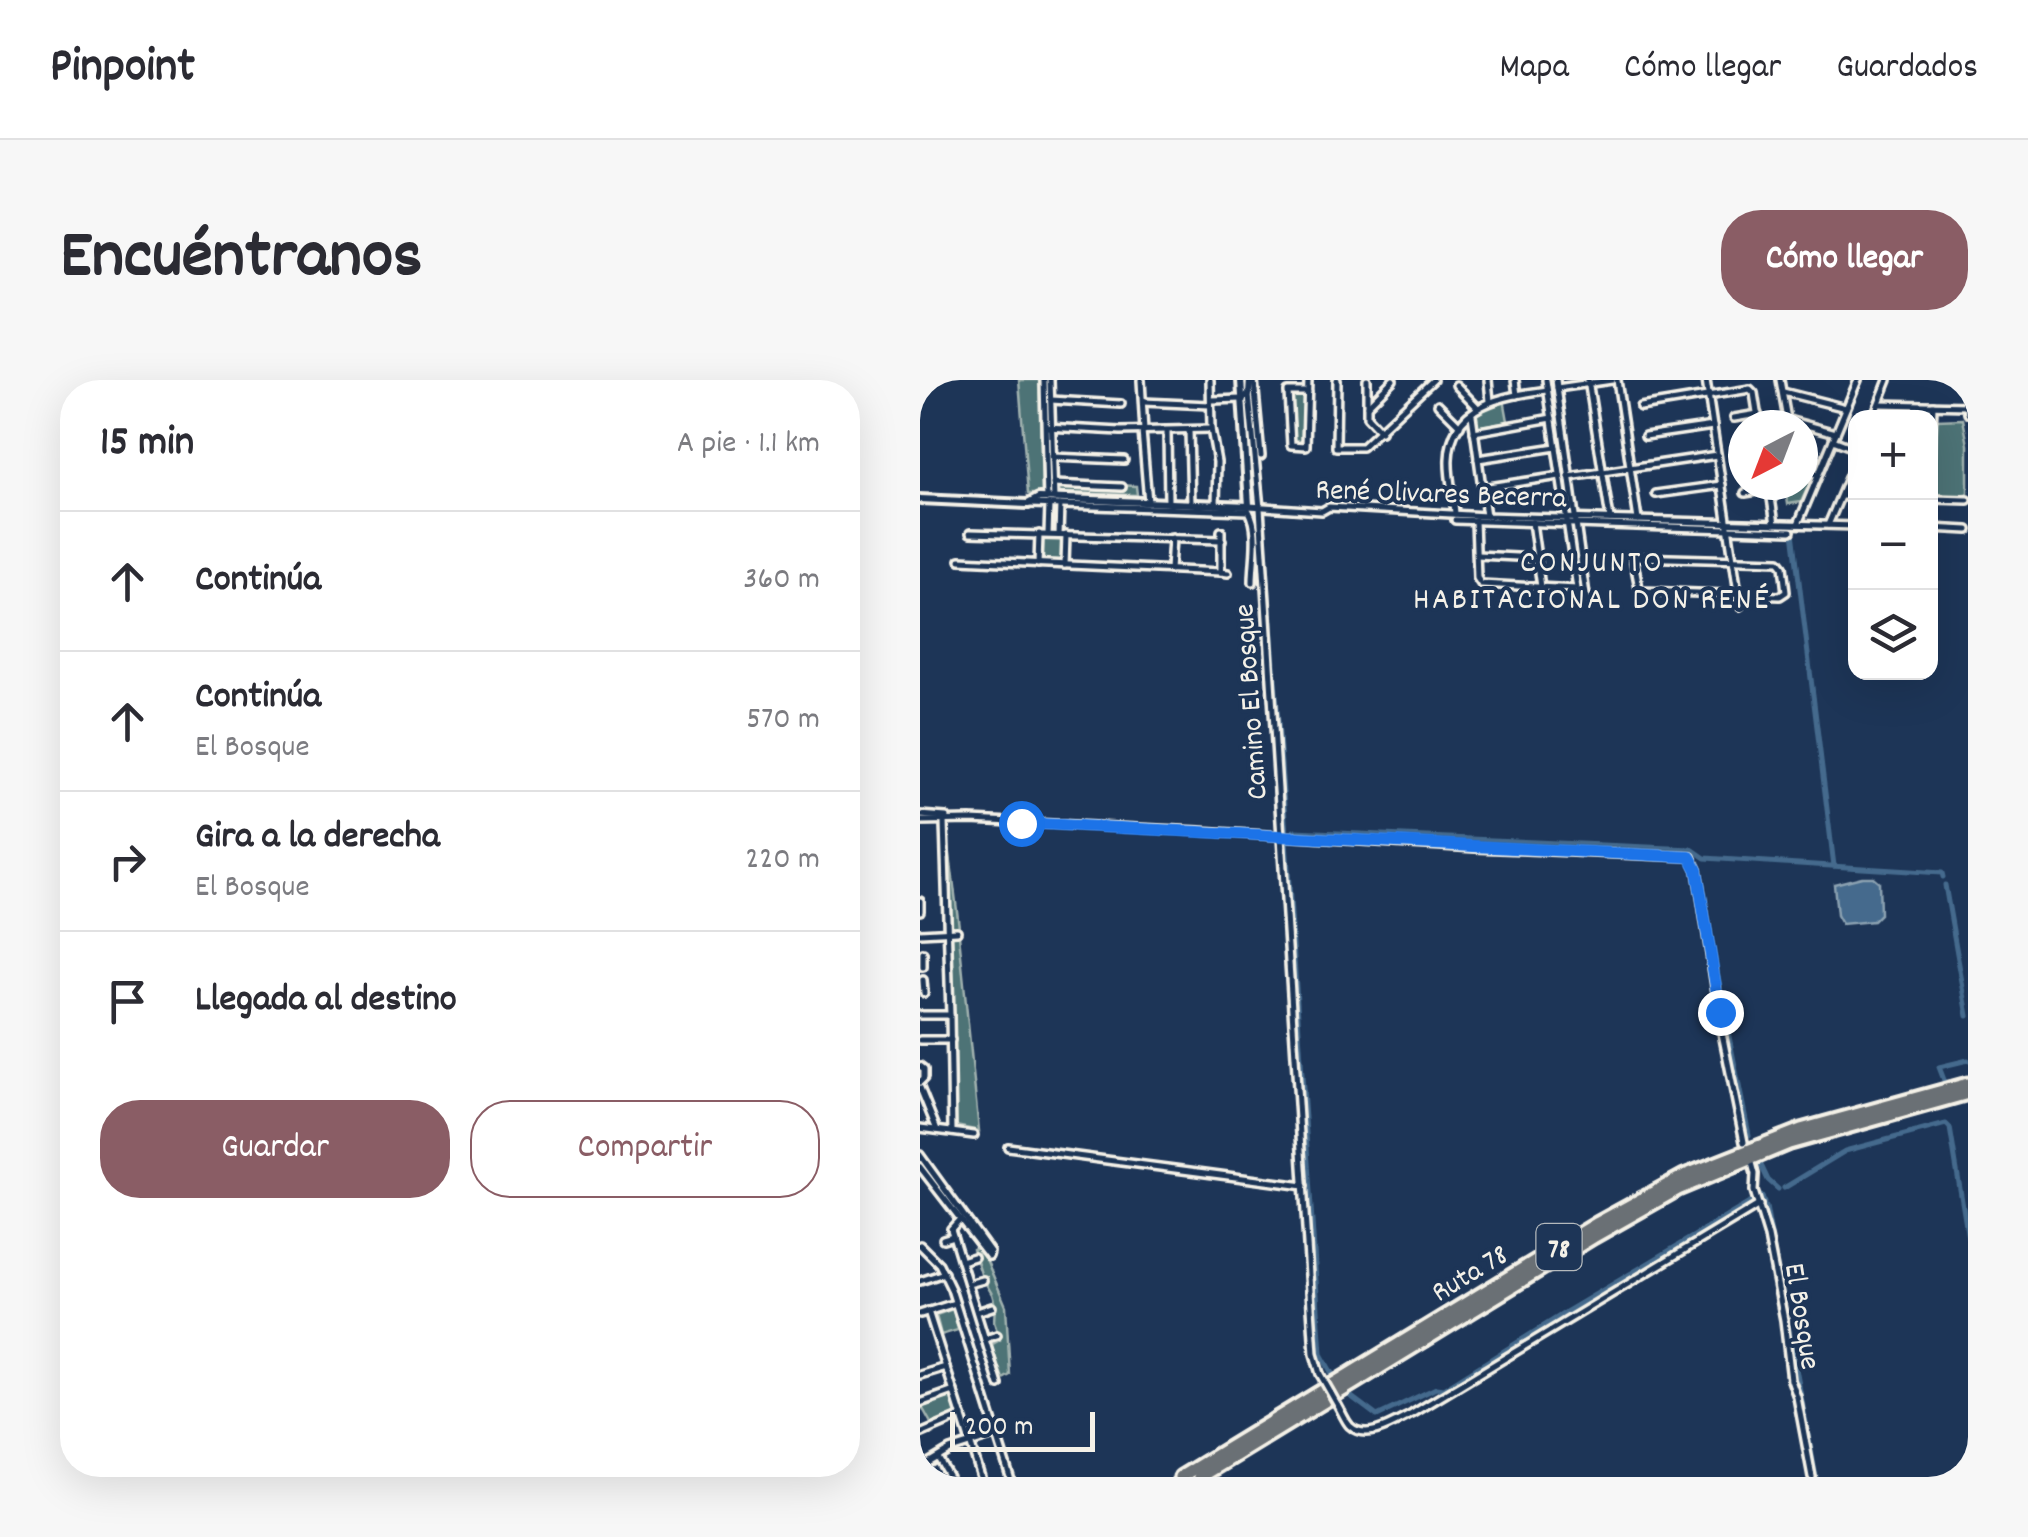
<!DOCTYPE html>
<html lang="es">
<meta charset="utf-8">
<style>
body{margin:0;font-family:Dekko,sans-serif;background:#f7f7f7;color:#2b2b33}
.controls{position:absolute;right:30px;top:30px;display:grid;overflow:hidden;border-radius:20px;box-shadow:0 10px 40px #0002}
.controls button{width:90px;height:90px;display:grid;place-items:center;padding:0;border:0;border-bottom:2px solid #e1e1e2;background:#fff;color:#2b2b33;font:50px sans-serif}
.compass{position:absolute;left:808px;top:30px;width:90px;height:90px;border-radius:50%;background:#fff;box-shadow:0 10px 40px #0002;rotate:222deg}
.scale{position:absolute;left:30px;bottom:25px;width:145px;box-sizing:border-box;padding-left:10px;border:5px solid #f4f1e8;border-top:0;font-size:28px;line-height:35px;white-space:nowrap;color:#f4f1e8;-webkit-text-stroke:8px #1d3557;paint-order:stroke}
.stop{position:absolute;width:30px;height:30px;margin:-22px;border:8px solid #1a73e8;border-radius:50%;background:#fff}
.stop.end{background:#1a73e8;border-color:#fff;box-shadow:0 2px 10px #0008}
.list{margin:0;padding:0;list-style:none}
h2{display:flex;justify-content:space-between;align-items:center;height:130px;margin:0;padding:0 40px;font-size:42px}
h2 small{font-size:32px;font-weight:400;color:#7c7c81}
.list li{display:grid;grid-template-columns:65px 1fr auto;gap:30px;align-items:center;box-sizing:border-box;height:140px;padding:0 40px;border-top:2px solid #e1e1e2}
.list b{display:block;font-size:38px;white-space:nowrap}
.list p{margin:0;font-size:32px;white-space:nowrap;color:#7c7c81}
.list em{font-size:32px;font-style:normal;color:#7c7c81}
.actions{display:flex;gap:20px;padding:30px 40px}
.actions a{flex:1;padding:22px 0;border:2px solid #8a5d65;border-radius:40px;text-align:center;font-size:35px;color:#8a5d65}
.actions .main{background:#8a5d65;color:#fff}
.icon{flex:none;width:55px;height:55px;fill:none;stroke:currentColor;stroke-width:2;stroke-linecap:round;stroke-linejoin:round}
.map{position:relative;flex:none;width:1048px;height:1097px;overflow:hidden;border-radius:40px}
header{display:flex;align-items:center;gap:60px;box-sizing:border-box;height:140px;padding:0 50px;background:#fff;border-bottom:2px solid #e1e1e2}
header strong{font-size:48px}
nav{display:flex;gap:55px;margin-inline-start:auto;font-size:35px}
.intro{display:flex;align-items:center;justify-content:space-between;box-sizing:border-box;height:240px;padding:0 60px}
h1{margin:0;font-size:70px}
.button{padding:25px 45px;border-radius:40px;background:#8a5d65;color:#fff;font-size:35px;font-weight:700}
main{display:flex;gap:60px;padding:0 60px}
aside{flex:1;background:#fff;border-radius:40px;box-shadow:0 10px 40px #0002}
.map>svg:first-child{display:block}
.green{fill:#4e7376;stroke:#a1b2af;stroke-width:2.5}
.water{fill:#456b8d;stroke:#8ba1b1;stroke-width:2.5}
.lines{fill:none;stroke-linecap:round;stroke-linejoin:round}
.canal{stroke:#456b8d;stroke-width:5}
.minor-casing{stroke:#f4f1e8;stroke-width:12}
.tertiary-casing{stroke:#f4f1e8;stroke-width:14}
.motorway-casing{stroke:#f4f1e8;stroke-width:19}
.minor{stroke:#1d3557;stroke-width:5}
.tertiary{stroke:#1d3557;stroke-width:6}
.motorway{stroke:#6b7074;stroke-width:11}
.minor-bridge-casing{stroke:#f4f1e8;stroke-width:12;stroke-linecap:butt}
.minor-bridge{stroke:#1d3557;stroke-width:5}
.route{stroke:#1a73e8;stroke-width:12}
.labels{text-anchor:middle;stroke-width:8;stroke-linejoin:round;paint-order:stroke}
.shield{fill:#1d3557;stroke:#b4b9bc;stroke-width:2.5}
.shield-label{font-size:28px;font-weight:bold;fill:#f4f1e8}
.street-label{font-size:30px;fill:#f4f1e8;stroke:#1d3557}
.neighbourhood-label{font-size:32px;letter-spacing:2.5px;fill:#f4f1e8;stroke:#1d3557}
</style>
<header>
<strong>Pinpoint</strong>
<nav><a>Mapa</a><a>Cómo llegar</a><a>Guardados</a></nav>
</header>
<div class="intro"><h1>Encuéntranos</h1><a class="button">Cómo llegar</a></div>
<main>
<aside>
<h2>15 min<small>A pie · 1.1 km</small></h2>
<ul class="list">
<li><svg class="icon" aria-label="ahead" viewBox="0 0 24 24"><path d="M12 20V5M6 11l6-6 6 6"/></svg><div><b>Continúa</b></div><em>360 m</em></li>
<li><svg class="icon" aria-label="ahead" viewBox="0 0 24 24"><path d="M12 20V5M6 11l6-6 6 6"/></svg><div><b>Continúa</b><p>El Bosque</p></div><em>570 m</em></li>
<li><svg class="icon" aria-label="right" viewBox="0 0 24 24"><path d="M7 20v-9h11M14 6l5 5-5 5"/></svg><div><b>Gira a la derecha</b><p>El Bosque</p></div><em>220 m</em></li>
<li><svg class="icon" aria-label="arrive" viewBox="0 0 24 24"><path d="M6 21V4h12l-3 4 3 4H6"/></svg><div><b>Llegada al destino</b></div></li>
</ul>
<div class="actions"><a class="main">Guardar</a><a>Compartir</a></div>
</aside>
<div class="map">
<svg width="1048" height="1097" viewBox="0 0 1048 1097">
<rect width="100%" height="100%" fill="#1d3557"/>
<filter id="ink" filterUnits="userSpaceOnUse"><feTurbulence type="fractalNoise" baseFrequency=".01" numOctaves="2"/><feDisplacementMap in="SourceGraphic" scale="20" xChannelSelector="R" yChannelSelector="G"/><feConvolveMatrix kernelMatrix="1 2 1 2 8 2 1 2 1" color-interpolation-filters="sRGB"/></filter>
<g filter="url(#ink)">
<g class="green">
<polygon points="99,0 119,0 122,114 108,114"/>
<polygon points="629,0 633,0 649,106 645,106"/>
<polygon points="371,13 386,14 384,63 374,63"/>
<polygon points="584,19 588,41 556,47 555,35 564,26"/>
<polygon points="1043,39 1048,65 1048,116 1012,116 1017,40"/>
<polygon points="883,98 892,98 881,122 868,124 865,105 883,105"/>
<polygon points="137,102 216,106 217,115 140,113"/>
<polygon points="123,158 144,159 143,181 122,180"/>
<polygon points="27,450 39,547 31,548 30,547"/>
<polygon points="39,555 59,751 36,746 30,556"/>
<polygon points="60,865 86,926 90,995 83,999 71,965 80,960 74,942 75,925 72,914 62,897 53,869"/>
<polygon points="33,929 38,950 21,955 16,935"/>
<polygon points="32,1016 38,1035 12,1045 2,1027"/>
</g>
<polygon class="water" points="942,497 953,497 959,502 960,534 953,541 922,544 917,535 914,504"/>
<g class="lines">
<g class="canal">
<polyline points="343,131 366,453"/>
<polyline points="873,152 914,486"/>
<polyline points="374,451 772,469 785,478 1022,493 1023,497"/>
<polyline points="366,460 401,974 414,997"/>
<polyline points="1025,505 1048,636"/>
<polyline points="784,518 804,629"/>
<polyline points="805,637 829,755"/>
<polyline points="1024,700 1019,687 1048,680"/>
<polyline points="839,781 848,800 858,809"/>
<polyline points="864,808 925,771 1026,744 1030,748 1048,858"/>
<polyline points="842,816 844,823"/>
<polyline points="846,827 896,1097"/>
<polyline points="429,1015 457,1036 516,1008 523,1009 646,932 833,821"/>
</g>
<defs>
<g id="minor">
<polyline points="124,0 127,119"/>
<polyline points="130,0 134,119"/>
<polyline points="221,0 224,51"/>
<polyline points="290,0 291,49 297,82 296,125"/>
<polyline points="334,0 341,76"/>
<polyline points="417,0 416,67 442,67 513,0"/>
<polyline points="447,0 447,37 461,52"/>
<polyline points="568,0 570,21"/>
<polyline points="595,0 597,15"/>
<polyline points="626,0 659,222"/>
<polyline points="636,0 667,222"/>
<polyline points="668,0 690,139"/>
<polyline points="697,0 718,140"/>
<polyline points="786,0 820,226"/>
<polyline points="860,0 868,45"/>
<polyline points="1044,0 1048,33"/>
<polyline points="536,5 558,28"/>
<polyline points="637,8 692,0"/>
<polyline points="388,12 368,12 371,65 386,66 388,0"/>
<polyline points="863,12 926,28"/>
<polyline points="329,15 340,128 394,974 400,994"/>
<polyline points="131,20 201,24"/>
<polyline points="292,20 322,19"/>
<polyline points="223,22 290,25"/>
<polyline points="518,24 540,46"/>
<polyline points="959,24 1048,26"/>
<polyline points="447,26 473,0"/>
<polyline points="720,27 830,9 834,13 839,45"/>
<polyline points="552,35 566,136"/>
<polyline points="814,38 838,34"/>
<polyline points="953,38 968,0"/>
<polyline points="868,40 916,53"/>
<polyline points="126,47 201,51 291,49"/>
<polyline points="222,51 228,122"/>
<polyline points="247,51 248,123"/>
<polyline points="269,51 271,124"/>
<polyline points="554,52 632,38"/>
<polyline points="725,56 793,46"/>
<polyline points="913,60 936,69"/>
<polyline points="818,63 823,62"/>
<polyline points="132,77 204,80"/>
<polyline points="558,79 636,67"/>
<polyline points="1011,81 1013,25"/>
<polyline points="821,88 823,88"/>
<polyline points="883,94 898,94"/>
<polyline points="649,97 797,75"/>
<polyline points="133,104 202,107"/>
<polyline points="849,105 855,144"/>
<polyline points="562,108 640,96"/>
<polyline points="825,113 850,109"/>
<polyline points="736,114 802,105"/>
<polyline points="921,116 936,116"/>
<polyline points="1011,119 1048,120"/>
<path d="M110,124L329,131C340,151 333,179 333,202"/>
<polyline points="329,126 402,131 409,127 566,136 936,146"/>
<path d="M535,134C534,116 528,98 529,79C531,23 584,16 627,10"/>
<polyline points="535,140 871,151"/>
<polyline points="555,140 557,198 561,204 657,209"/>
<polyline points="612,142 621,207"/>
<polyline points="878,144 938,0"/>
<polyline points="908,145 936,79"/>
<polyline points="1011,148 1048,150"/>
<polyline points="301,151 301,192 308,193"/>
<polyline points="50,153 302,160"/>
<polyline points="128,154 129,125"/>
<polyline points="139,155 140,125"/>
<polyline points="557,175 617,178"/>
<polygon points="713,177 859,181 863,186 866,212 860,216 723,211 719,208"/>
<polyline points="40,180 301,192"/>
<polyline points="118,184 119,154"/>
<polyline points="145,185 146,155"/>
<polyline points="250,190 252,158"/>
<polyline points="0,435 26,437 24,442"/>
<polyline points="0,441 50,440 280,451 555,468 771,477 777,490 803,658 824,762"/>
<polyline points="0,521 0,531"/>
<polyline points="0,553 37,551"/>
<polyline points="3,573 3,587"/>
<polyline points="3,600 4,613"/>
<polyline points="0,635 30,635 24,442"/>
<polyline points="30,635 32,752"/>
<polyline points="0,660 31,660"/>
<polyline points="0,686 4,689 4,698 0,702"/>
<polyline points="0,708 17,750"/>
<polyline points="0,748 54,755"/>
<polyline points="88,767 384,806"/>
<polyline points="0,775 70,872 69,876"/>
<polyline points="832,783 835,794 834,811 848,857 864,940 871,1000 877,1017 892,1097"/>
<polyline points="0,787 68,875"/>
<polyline points="40,839 31,849 79,1005"/>
<polyline points="23,859 33,856"/>
<polyline points="0,865 19,884 31,909 90,1097"/>
<polyline points="41,881 54,877"/>
<polyline points="0,901 24,893"/>
<polyline points="48,904 63,900"/>
<polyline points="8,931 61,1097"/>
<polyline points="57,932 72,927"/>
<polyline points="0,934 35,923"/>
<polyline points="65,959 77,955"/>
<polyline points="0,995 26,987"/>
<polyline points="0,1023 34,1011"/>
<path d="M417,1024C421,1030 425,1041 430,1046C447,1062 476,1042 492,1034L839,825"/>
<polyline points="0,1054 42,1036"/>
<polyline points="18,1078 29,1097"/>
<polyline points="0,1088 30,1070 77,1055"/>
<polyline points="0,1095 1,1097"/>
</g>
<g id="tertiary">
<polyline points="322,19 329,15 330,0"/>
<polyline points="0,119 108,124 119,118 329,126 321,0"/>
</g>
<g id="motorway">
<polyline points="261,1097 678,843 764,796 881,750 1048,704"/>
<polyline points="280,1097 673,857 758,809 869,763 1048,713"/>
</g>
</defs>
<use href="#minor" class="minor-casing"/>
<use href="#tertiary" class="tertiary-casing"/>
<use href="#motorway" class="motorway-casing"/>
<use href="#minor" class="minor"/>
<use href="#tertiary" class="tertiary"/>
<use href="#motorway" class="motorway"/>
<defs>
<polyline id="minor-bridge" points="400,994 417,1024"/>
</defs>
<use href="#minor-bridge" class="minor-bridge-casing"/>
<use href="#minor-bridge" class="minor-bridge"/>
</g>
</g>
<g class="lines" filter="url(#ink)">
<polyline class="route" points="101,443 770,477 777,490 800,632"/>
</g>
<g class="labels">
<rect class="shield" x="616.5" y="844" width="45" height="46" rx="8"/>
<g class="shield-label">
<text x="639" y="877">78</text>
</g>
<g class="street-label">
<text transform="translate(521 112) rotate(2)" y="10">René Olivares Becerra</text>
<text transform="translate(329 322) rotate(-94)" y="10">Camino El Bosque</text>
<text transform="translate(549 892) rotate(-31)" y="10">Ruta 78</text>
<text transform="translate(884 936) rotate(81)" y="10">El Bosque</text>
</g>
<g class="neighbourhood-label">
<text x="672" y="191">CONJUNTO<tspan x="672" dy="37">HABITACIONAL DON RENÉ</tspan></text>
</g>
</g>
</svg>
<div class="controls">
<button>+</button>
<button>−</button>
<button><svg class="icon" aria-label="layers" viewBox="0 0 24 24"><path d="M12 4l9 5-9 5-9-5zM3 14l9 5 9-5"/></svg></button>
</div>
<svg class="compass" viewBox="-18 -18 36 36"><path d="M0-13l5 13h-10z" fill="#e53935"/><path d="M0 13l5-13h-10z" fill="#7c7c81"/></svg>
<div class="scale">200 m</div>
<div class="stop" style="left:101px;top:443px"></div>
<div class="stop end" style="left:800px;top:632px"></div>
</div>
</main>
